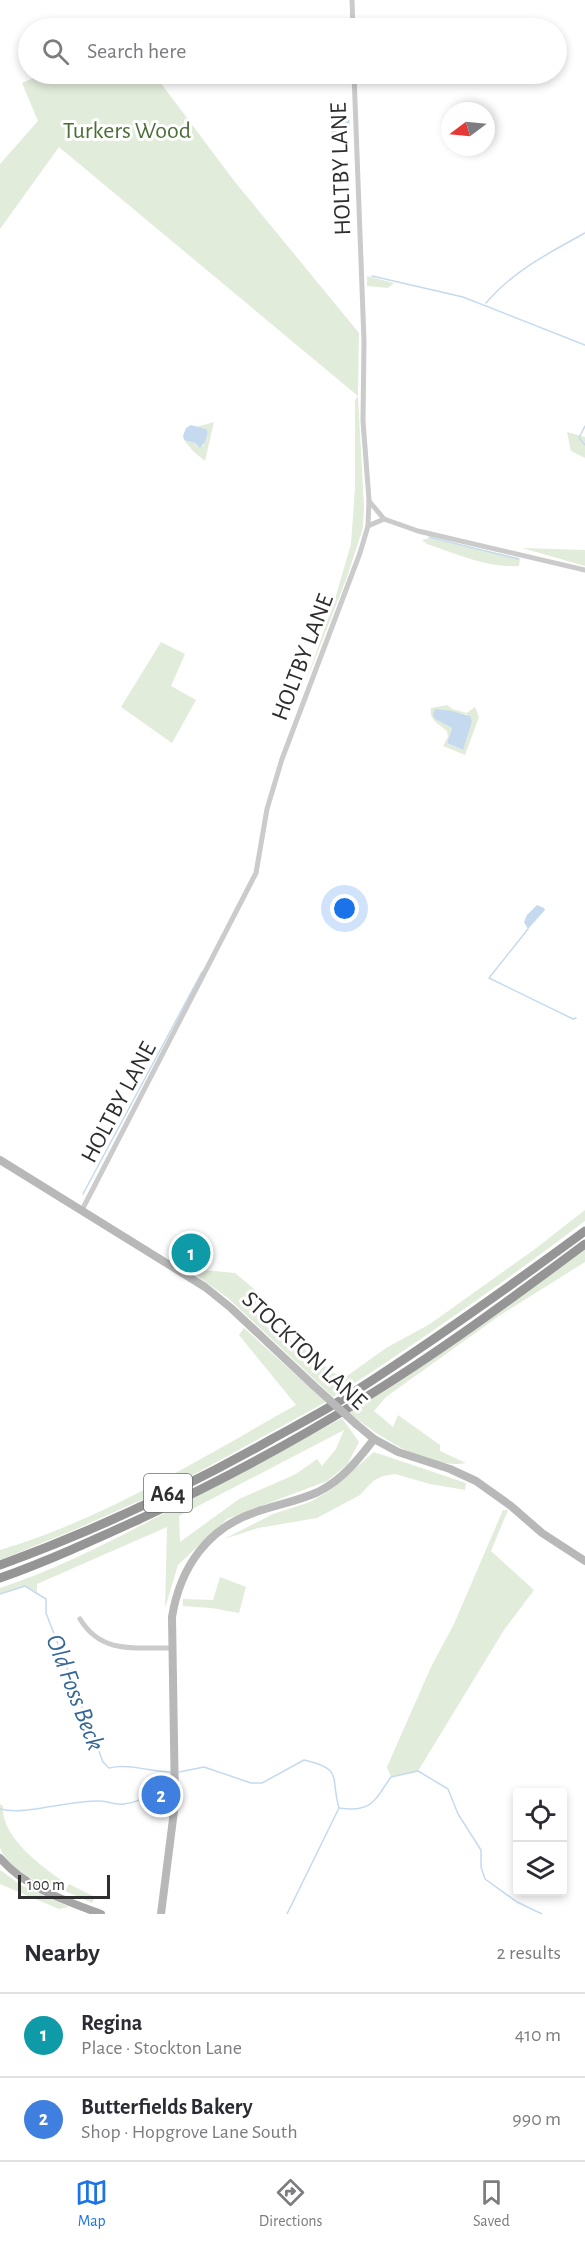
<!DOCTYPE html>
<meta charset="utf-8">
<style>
body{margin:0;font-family:"Alegreya Sans",sans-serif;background:#f2f2f3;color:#2b2b33}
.controls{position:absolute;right:18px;bottom:18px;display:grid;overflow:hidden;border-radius:6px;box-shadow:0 3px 9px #0003}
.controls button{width:54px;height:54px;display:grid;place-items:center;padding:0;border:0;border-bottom:2px solid #e1e1e2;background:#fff;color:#2b2b33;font:30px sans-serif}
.compass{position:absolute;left:441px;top:102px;width:54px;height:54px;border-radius:50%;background:#fff;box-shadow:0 3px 9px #0003;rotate:254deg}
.scale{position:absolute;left:18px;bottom:15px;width:92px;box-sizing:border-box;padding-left:6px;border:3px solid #2e2e2e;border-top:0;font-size:16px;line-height:21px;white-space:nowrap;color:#2e2e2e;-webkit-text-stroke:4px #fff;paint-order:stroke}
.you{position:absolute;left:345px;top:909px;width:21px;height:21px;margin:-15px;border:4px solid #fff;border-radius:50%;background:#1a73e8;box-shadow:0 0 0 9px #1a73e833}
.badge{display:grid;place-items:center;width:39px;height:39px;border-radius:50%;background:#1a73e8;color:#fff;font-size:20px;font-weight:700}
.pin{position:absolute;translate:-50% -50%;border:3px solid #fff;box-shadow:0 2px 6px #0006}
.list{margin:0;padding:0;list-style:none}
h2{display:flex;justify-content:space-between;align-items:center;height:78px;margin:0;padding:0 24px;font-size:26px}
h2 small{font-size:20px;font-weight:400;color:#7c7c81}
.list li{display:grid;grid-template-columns:39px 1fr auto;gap:18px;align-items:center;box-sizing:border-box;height:84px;padding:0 24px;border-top:2px solid #e1e1e2}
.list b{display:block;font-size:22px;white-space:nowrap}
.list p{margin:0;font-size:20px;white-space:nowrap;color:#7c7c81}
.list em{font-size:20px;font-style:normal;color:#7c7c81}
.icon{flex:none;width:33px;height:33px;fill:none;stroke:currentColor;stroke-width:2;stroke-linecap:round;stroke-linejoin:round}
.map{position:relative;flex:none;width:585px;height:1914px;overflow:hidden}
.search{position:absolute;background:#fff;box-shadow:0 3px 9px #0003;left:18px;right:18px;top:18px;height:66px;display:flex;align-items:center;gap:15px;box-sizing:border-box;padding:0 21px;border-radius:33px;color:#7c7c81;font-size:22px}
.sheet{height:246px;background:#fff}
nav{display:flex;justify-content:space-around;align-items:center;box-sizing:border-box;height:84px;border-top:2px solid #e1e1e2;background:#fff;font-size:16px;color:#7c7c81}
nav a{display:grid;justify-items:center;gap:3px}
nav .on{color:#1a73e8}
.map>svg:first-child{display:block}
.green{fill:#e2ecda;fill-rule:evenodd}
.water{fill:#c5daee}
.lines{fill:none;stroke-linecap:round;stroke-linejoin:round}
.stream{stroke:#c5daee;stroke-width:1.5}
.street{stroke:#cbcbcb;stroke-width:5}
.secondary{stroke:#b8b8b8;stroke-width:8}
.primary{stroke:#a6a6a6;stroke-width:8}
.highway{stroke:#959595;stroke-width:9}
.secondary-bridge{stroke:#b8b8b8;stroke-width:8}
.labels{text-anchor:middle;stroke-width:6;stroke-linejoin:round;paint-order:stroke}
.shield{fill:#fff;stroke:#6d6d6d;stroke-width:1.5}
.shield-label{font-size:22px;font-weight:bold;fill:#2e2e2e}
.park-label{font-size:24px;fill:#4c6d38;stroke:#fff}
.street-label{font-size:24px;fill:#2e2e2e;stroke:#fff}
.water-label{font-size:26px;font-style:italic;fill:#376795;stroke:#fff}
</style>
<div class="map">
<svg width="585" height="1914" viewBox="0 0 585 1914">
<rect width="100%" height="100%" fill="#fff"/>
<g class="green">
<polygon points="42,74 154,74 235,182 359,333 358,396 364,507 363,528 347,577 304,687 335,599 351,544 355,488 355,400 358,396 59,147 0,229 0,164 38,121 22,83"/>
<polygon points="367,276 394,283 388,288 367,286"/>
<polygon points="214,422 205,461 193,451 184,440 195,443 197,446 203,446 208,432 206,429 196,427"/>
<polygon points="567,432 585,437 585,458 571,451"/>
<path d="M430,538L520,558L519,566C487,568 457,554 427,544L422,540Z"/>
<polygon points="522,548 585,550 585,566"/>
<polygon points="161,642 185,654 171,686 196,700 172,743 121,707"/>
<path d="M447,705L452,709L467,713L475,707L479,717L465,755L443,746L448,737L447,731C440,725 428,719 431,708ZM435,710L467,714L463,750L447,743L452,728L435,719Z"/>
<path d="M585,1210V1221C503,1283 419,1342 333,1397L228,1298L193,1273L194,1269L235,1273L259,1293L256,1302L262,1324L301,1346L333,1373L347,1376L386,1348L430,1324L535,1249Z"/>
<path d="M585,1249V1262L499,1316L386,1397L374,1411L393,1427L398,1415L440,1445V1451L466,1463C427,1470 376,1435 347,1411Z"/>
<path d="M244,1328L326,1402L175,1485L74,1530L0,1560V1550C105,1519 201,1458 296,1405L239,1335Z"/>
<path d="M342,1418L359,1442L347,1465L327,1481L227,1519L178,1565L165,1608L167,1527L37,1584V1592L25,1586L0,1594V1588C54,1570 104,1545 155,1518C218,1486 280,1452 342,1418ZM344,1430L336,1449L322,1466L317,1459L296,1474L239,1499L180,1542L179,1516Z"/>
<polygon points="374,1452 466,1483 465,1490 430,1484 395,1474 383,1476 373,1481 360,1495 317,1518 258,1528 224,1539 273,1514 310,1502 329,1491"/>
<polygon points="503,1510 508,1510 491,1551 534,1590 504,1630 418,1771 391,1777 387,1767 431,1667 454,1624"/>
<polygon points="220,1577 246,1587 239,1613 211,1608 183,1606 183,1599 213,1600"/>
<path d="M0,1804L3,1806C0,1836 42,1867 64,1882L60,1889C42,1886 5,1867 0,1847C0,1834 0,1817 0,1804Z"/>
<polygon points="0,1870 21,1885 69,1907 59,1909 0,1884"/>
<polygon points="69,1884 95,1897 92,1903 65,1891"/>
</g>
<g class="water">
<path d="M344,108C354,120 350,138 334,140L332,137L331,121L335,112Z"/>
<polygon points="191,425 206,429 208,432 205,442 200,448 195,443 184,440 183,436 186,428"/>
<polygon points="435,709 452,711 470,716 472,721 463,750 447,743 452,728 435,719 433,715"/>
<polygon points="537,905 544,908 545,910 528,929 524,922 527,915"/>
</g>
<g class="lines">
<g class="stream">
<polyline points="372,276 463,297 585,345"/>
<path d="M486,303C512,272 550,252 585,233"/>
<polyline points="585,426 579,438 585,445"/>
<polyline points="429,537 518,559"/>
<polyline points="528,929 489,978 573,1019 576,1018"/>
<polyline points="83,1194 202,972"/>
<path d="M0,1594L25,1586L46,1599V1613L103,1762L109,1768C129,1763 151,1772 171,1772"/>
<path d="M179,1772L204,1767L251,1783H262L304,1760C344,1769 330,1777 339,1808C372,1813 374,1801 391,1777L418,1771L448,1789L458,1814L481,1850V1867L485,1879L517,1902L542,1914"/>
<path d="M0,1809C26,1816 71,1799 101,1801C109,1802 116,1805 124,1804C133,1803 142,1800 149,1794"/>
<polyline points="287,1914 339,1808"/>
</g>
<g class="street">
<polyline points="352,0 353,28"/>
<polyline points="369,501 384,519 418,531 585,570"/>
<polyline points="368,526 384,519"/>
<polyline points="82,1210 256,873 267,809 282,759 360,553 368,526 369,500 363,421 364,341 354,74"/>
<path d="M80,1619C102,1655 135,1647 172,1648"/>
</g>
<g class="secondary">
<polyline points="0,1160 205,1287 231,1308 313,1385"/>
<polyline points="356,1424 374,1439 398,1452 450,1469 476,1481 511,1506 542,1533 585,1561"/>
<path d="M161,1914L175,1803L172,1617C180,1568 207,1528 256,1512C276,1505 298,1501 318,1492C342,1480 358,1460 374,1439"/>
</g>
<path class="primary" d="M0,1858C26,1888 64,1900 101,1914"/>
<g class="highway">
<path d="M0,1565C94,1531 185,1488 272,1439C299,1424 328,1409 354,1392C433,1341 509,1287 585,1231"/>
<path d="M0,1578C48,1561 96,1539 142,1518C216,1483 288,1445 358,1402C437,1354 511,1299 585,1244"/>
</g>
<polyline class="secondary-bridge" points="313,1385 356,1424"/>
</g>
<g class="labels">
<rect class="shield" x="144" y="1474" width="48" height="38" rx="4.5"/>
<g class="shield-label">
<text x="168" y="1501">A64</text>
</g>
<g class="park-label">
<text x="127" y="138">Turkers Wood</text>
</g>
<g class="street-label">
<text transform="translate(340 169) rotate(-92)" y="8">HOLTBY LANE</text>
<text transform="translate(302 657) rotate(-69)" y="8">HOLTBY LANE</text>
<text transform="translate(118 1102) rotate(-62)" y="8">HOLTBY LANE</text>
<text transform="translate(305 1350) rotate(43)" y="8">STOCKTON LANE</text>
</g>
<g class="water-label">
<text transform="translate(76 1692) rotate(69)" y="9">Old Foss Beck</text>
</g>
</g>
</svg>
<div class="controls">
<button><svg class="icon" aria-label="locate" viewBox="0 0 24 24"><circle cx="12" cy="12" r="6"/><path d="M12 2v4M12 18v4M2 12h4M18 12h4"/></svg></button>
<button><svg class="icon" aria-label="layers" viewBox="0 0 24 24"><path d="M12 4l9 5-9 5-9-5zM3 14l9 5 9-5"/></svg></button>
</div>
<svg class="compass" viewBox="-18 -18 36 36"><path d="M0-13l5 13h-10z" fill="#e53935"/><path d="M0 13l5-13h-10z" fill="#7c7c81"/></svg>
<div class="scale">100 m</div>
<div class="you"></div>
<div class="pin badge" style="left:191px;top:1253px;background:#0f9aa8">1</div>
<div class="pin badge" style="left:161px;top:1795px;background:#3f7fe0">2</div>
<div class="search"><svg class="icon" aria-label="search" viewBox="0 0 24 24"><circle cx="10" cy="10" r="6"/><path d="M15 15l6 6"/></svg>Search here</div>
</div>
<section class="sheet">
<h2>Nearby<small>2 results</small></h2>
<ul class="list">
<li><span class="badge" style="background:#0f9aa8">1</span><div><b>Regina</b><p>Place · Stockton Lane</p></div><em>410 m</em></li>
<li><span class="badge" style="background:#3f7fe0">2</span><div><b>Butterfields Bakery</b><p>Shop · Hopgrove Lane South</p></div><em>990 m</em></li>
</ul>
</section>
<nav>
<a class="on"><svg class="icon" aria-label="map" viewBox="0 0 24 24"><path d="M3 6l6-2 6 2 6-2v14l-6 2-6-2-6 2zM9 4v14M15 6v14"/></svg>Map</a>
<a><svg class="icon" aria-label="directions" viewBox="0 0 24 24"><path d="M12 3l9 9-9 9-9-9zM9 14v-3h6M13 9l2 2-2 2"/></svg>Directions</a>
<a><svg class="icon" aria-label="saved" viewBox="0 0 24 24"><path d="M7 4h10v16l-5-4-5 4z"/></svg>Saved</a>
</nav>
